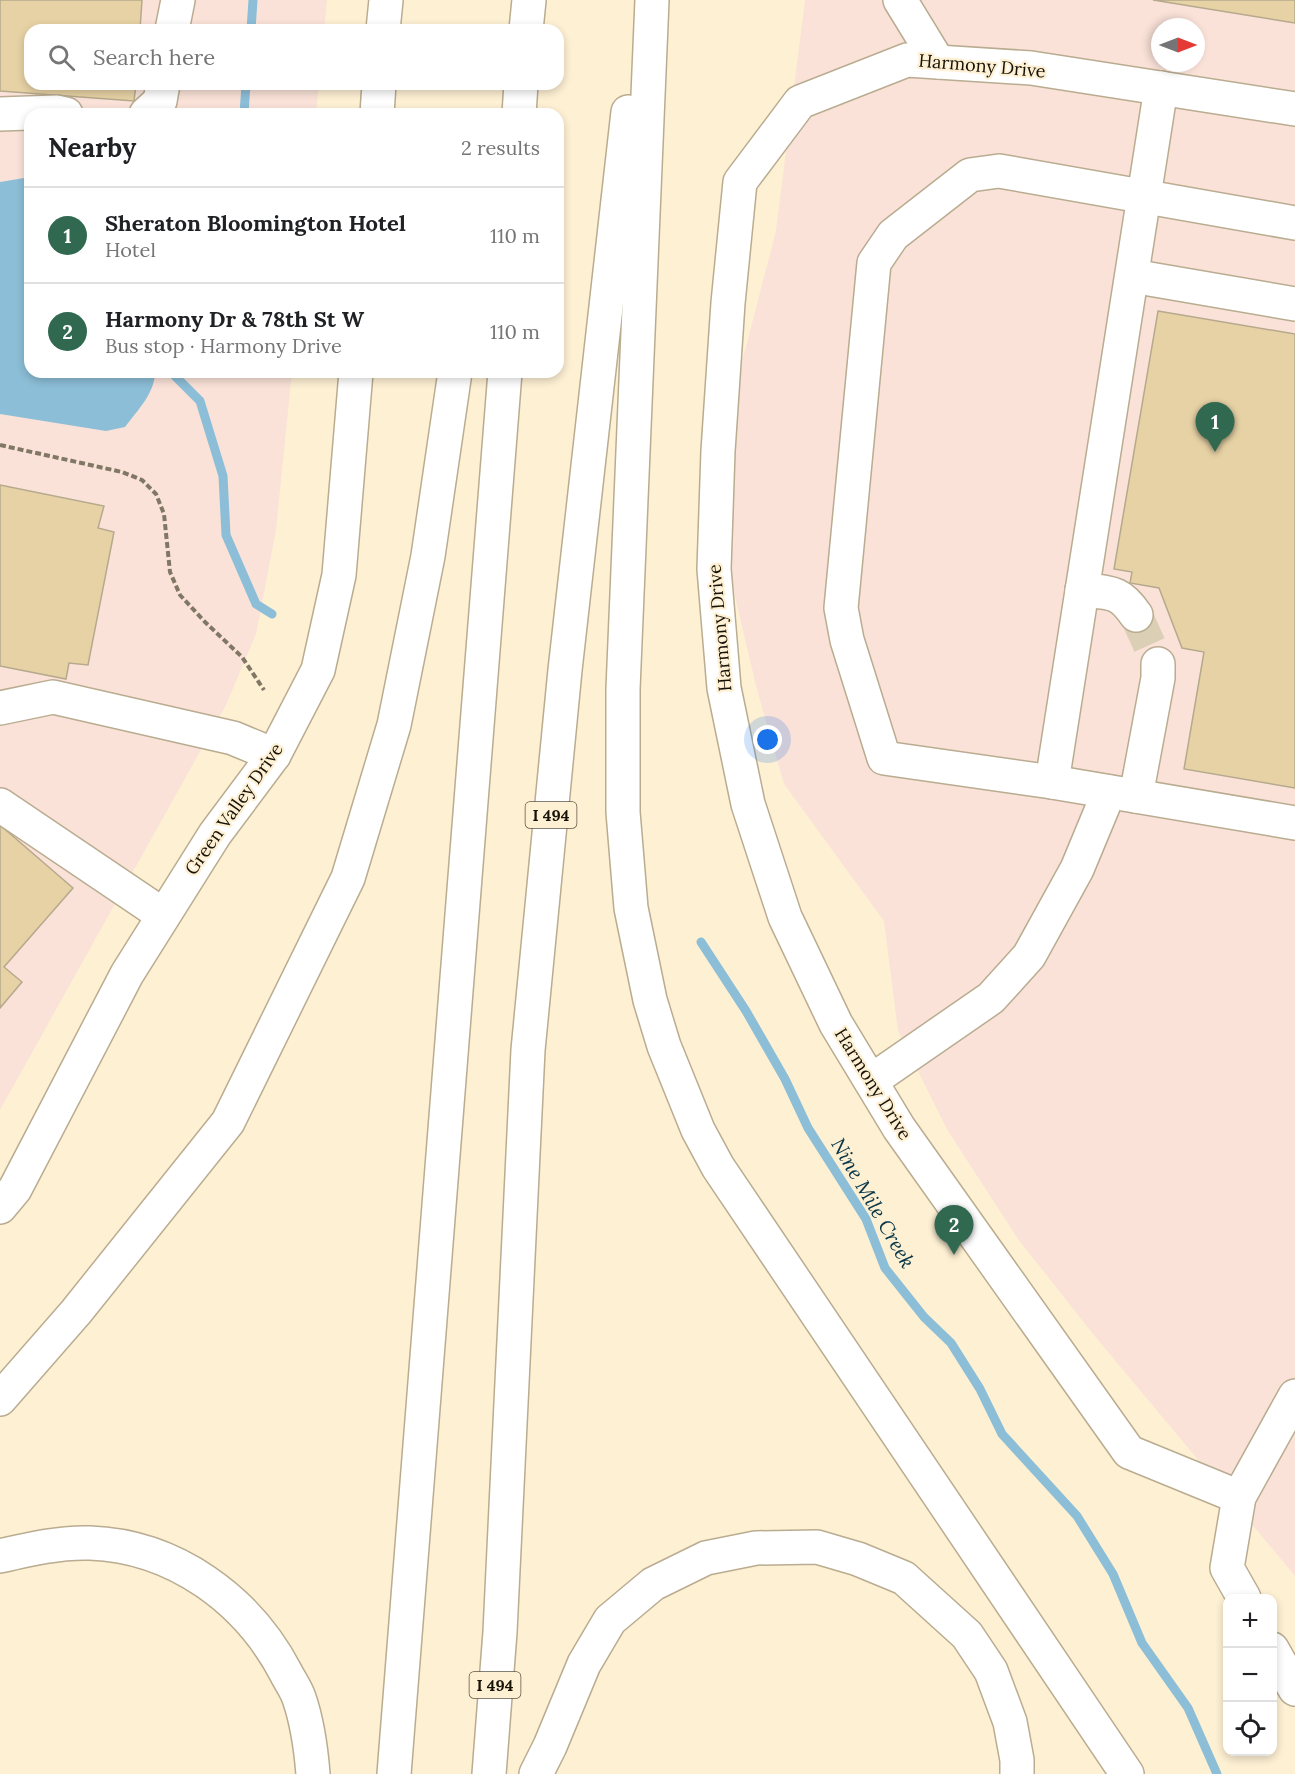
<!DOCTYPE html>
<meta charset="utf-8">
<style>
body{margin:0;font-family:Lora,serif;background:#f6f6f6;color:#202124}
.controls{position:absolute;right:18px;bottom:18px;display:grid;overflow:hidden;border-radius:12px;box-shadow:0 3px 9px #0003}
.controls button{width:54px;height:54px;display:grid;place-items:center;padding:0;border:0;border-bottom:2px solid #e0e0e0;background:#fff;color:#202124;font:30px sans-serif}
.compass{position:absolute;left:1151px;top:18px;width:54px;height:54px;border-radius:50%;background:#fff;box-shadow:0 3px 9px #0003;rotate:90deg}
.you{position:absolute;left:768px;top:740px;width:21px;height:21px;margin:-15px;border:4px solid #fff;border-radius:50%;background:#1a73e8;box-shadow:0 0 0 9px #1a73e833}
.badge{display:grid;place-items:center;width:39px;height:39px;border-radius:50%;background:#316850;color:#fff;font-size:20px;font-weight:700}
.pin{position:absolute;translate:-50% -50px;filter:drop-shadow(0 2px 3px #0008)}
.pin::after{content:'';position:absolute;top:32px;width:21px;height:18px;background:inherit;clip-path:polygon(0 0,100% 0,50% 100%)}
.list{margin:0;padding:0;list-style:none}
h2{display:flex;justify-content:space-between;align-items:center;height:78px;margin:0;padding:0 24px;font-size:26px}
h2 small{font-size:20px;font-weight:400;color:#757577}
.list li{display:grid;grid-template-columns:39px 1fr auto;gap:18px;align-items:center;box-sizing:border-box;height:96px;padding:0 24px;border-top:2px solid #e0e0e0}
.list b{display:block;font-size:22px;white-space:nowrap}
.list p{margin:0;font-size:20px;white-space:nowrap;color:#757577}
.list em{font-size:20px;font-style:normal;color:#757577}
.icon{flex:none;width:33px;height:33px;fill:none;stroke:currentColor;stroke-width:2;stroke-linecap:round;stroke-linejoin:round}
.map{position:relative;flex:none;width:1295px;height:1774px;overflow:hidden}
.search{position:absolute;background:#fff;box-shadow:0 3px 9px #0003;left:24px;top:24px;width:540px;height:66px;display:flex;align-items:center;gap:15px;box-sizing:border-box;padding:0 21px;border-radius:18px;color:#757577;font-size:22px}
.panel{position:absolute;background:#fff;box-shadow:0 3px 9px #0003;left:24px;top:108px;width:540px;height:270px;border-radius:18px}
.map>svg:first-child{display:block}
.commercial{fill:#fae2d8;fill-rule:evenodd}
.water{fill:#8cbed7}
.lines{fill:none;stroke-linecap:round;stroke-linejoin:round}
.stream{stroke:#8cbed7;stroke-width:9}
.building{fill:#e7d2a5;stroke:#b6a98d;stroke-width:1.5}
.minor-tunnel{stroke:#dbcfb5;stroke-width:33;stroke-dasharray:33 16;stroke-linecap:butt}
.minor-casing{stroke:#b9ac90;stroke-width:36}
.highway-casing{stroke:#b9ac90;stroke-width:36}
.path{stroke:#807764;stroke-width:4;stroke-dasharray:6 3;stroke-linecap:butt}
.minor{stroke:#fff;stroke-width:33}
.highway{stroke:#fff;stroke-width:33}
.labels{text-anchor:middle;stroke-width:4.5;stroke-linejoin:round;paint-order:stroke}
.shield{fill:#fef0d3;stroke:#5c5545;stroke-width:1.5}
.shield-label{font-size:16px;font-weight:bold;fill:#171208}
.street-label{font-size:18px;fill:#171208;stroke:#fef0d3}
.water-label{font-size:20px;font-style:italic;fill:#073547;stroke:#fef0d3}
</style>
<div class="map">
<svg width="1295" height="1774" viewBox="0 0 1295 1774">
<rect width="100%" height="100%" fill="#fef0d3"/>
<g class="commercial">
<polygon points="0,0 327,0 324,30 30,30 30,84 319,84 316,114 30,114 30,372 292,372 276,530 256,634 226,705 0,1110"/>
<path d="M805,0H1295V1576L1093,1334L1018,1239L948,1131L898,1031L884,921L784,784L756,686L731,579V486L741,366L776,231ZM1160,27H1196V63H1160Z"/>
</g>
<path class="water" d="M30,177V372H155C155,393 137,411 125,427L106,431L0,414V182Z"/>
<g class="lines">
<g class="stream">
<polyline points="251,30 253,0"/>
<polyline points="244,114 246,84"/>
<polyline points="171,372 200,401 223,476 226,535 256,604 272,614"/>
<polyline points="701,942 746,1011 785,1079 808,1128 866,1219 885,1268 924,1317 951,1343 980,1389 1002,1434 1077,1516 1113,1574 1142,1643 1188,1708 1217,1774"/>
</g>
</g>
<g class="building">
<polygon points="0,0 142,0 140,30 30,30 30,84 136,84 134,101 0,91"/>
<polygon points="1153,0 1295,0 1295,23"/>
<polygon points="1158,311 1295,334 1295,788 1184,769 1204,652 1182,648 1159,588 1130,583 1132,572 1114,569"/>
<polygon points="0,485 104,506 98,528 114,532 88,665 69,663 66,679 0,666"/>
<polygon points="0,825 73,888 4,967 22,982 0,1008"/>
</g>
<g class="lines">
<polyline class="minor-tunnel" points="1136,615 1158,664"/>
<defs>
<g id="minor">
<polyline points="900,0 938,62"/>
<polyline points="172,30 178,0"/>
<polyline points="383,30 386,0"/>
<polyline points="0,114 57,112 66,114"/>
<polyline points="146,114 160,101 163,84"/>
<polyline points="377,114 379,84"/>
<polyline points="1295,223 999,171 970,175 893,235 874,263 841,608 847,640 884,758 1052,782 1295,823"/>
<polyline points="1132,276 1295,304"/>
<path d="M1082,590C1110,593 1119,590 1136,615"/>
<polyline points="0,708 53,697 233,738 274,755"/>
<polyline points="1052,782 1161,88"/>
<polyline points="1136,796 1158,678 1158,664"/>
<polyline points="0,805 163,915"/>
<polyline points="871,1081 991,998 1029,956 1077,869 1109,792"/>
<polyline points="0,1207 15,1189 127,974 215,834 274,755 318,670 339,575 356,372"/>
<polyline points="1239,1497 1129,1452 899,1128 836,1024 785,917 748,804 724,688 714,569 718,451 728,303 740,182 800,102 907,60 1031,68 1295,109"/>
<polyline points="1244,1598 1227,1568 1239,1497 1295,1396"/>
<polyline points="1272,1649 1295,1689"/>
</g>
<g id="highway">
<polyline points="652,0 623,689 623,812 631,908 650,1000 664,1046 698,1130 718,1167 1127,1774"/>
<polyline points="526,30 529,0"/>
<polyline points="519,114 521,84"/>
<polyline points="0,1399 76,1312 228,1122 348,878 394,725 428,556 455,372"/>
<path d="M0,1556C30,1549 60,1542 90,1543C175,1546 248,1600 286,1673C290,1681 296,1689 299,1698C307,1721 311,1749 313,1774"/>
<polyline points="394,1774 505,372"/>
<polyline points="489,1774 500,1632 528,1050 565,670 628,112"/>
<polyline points="536,1774 550,1746 584,1664 610,1620 653,1584 706,1558 756,1548 817,1547 858,1559 904,1578 967,1635 991,1671 1010,1722 1017,1760 1017,1774"/>
</g>
</defs>
<use href="#minor" class="minor-casing"/>
<use href="#highway" class="highway-casing"/>
<polyline class="path" points="0,445 122,472 142,480 156,494 164,514 170,572 180,595 205,622 242,657 264,690"/>
<use href="#minor" class="minor"/>
<use href="#highway" class="highway"/>
</g>
<g class="labels">
<g class="shield">
<rect x="525.5" y="802" width="51" height="26" rx="4.5"/>
<rect x="469.5" y="1672" width="51" height="26" rx="4.5"/>
</g>
<g class="shield-label">
<text x="551" y="821">I 494</text>
<text x="495" y="1691">I 494</text>
</g>
<g class="street-label">
<text transform="translate(982 66) rotate(5)" y="6">Harmony Drive</text>
<text transform="translate(720 628) rotate(-95)" y="6">Harmony Drive</text>
<text transform="translate(234 809) rotate(-55)" y="6">Green Valley Drive</text>
<text transform="translate(873 1084) rotate(58)" y="6">Harmony Drive</text>
</g>
<g class="water-label">
<text transform="translate(873 1203) rotate(60)" y="7">Nine Mile Creek</text>
</g>
</g>
</svg>
<div class="controls">
<button>+</button>
<button>−</button>
<button><svg class="icon" aria-label="locate" viewBox="0 0 24 24"><circle cx="12" cy="12" r="6"/><path d="M12 2v4M12 18v4M2 12h4M18 12h4"/></svg></button>
</div>
<svg class="compass" viewBox="-18 -18 36 36"><path d="M0-13l5 13h-10z" fill="#e53935"/><path d="M0 13l5-13h-10z" fill="#757577"/></svg>
<div class="you"></div>
<div class="pin badge" style="left:1215px;top:452px">1</div>
<div class="pin badge" style="left:954px;top:1255px">2</div>
<div class="search"><svg class="icon" aria-label="search" viewBox="0 0 24 24"><circle cx="10" cy="10" r="6"/><path d="M15 15l6 6"/></svg>Search here</div>
<section class="panel">
<h2>Nearby<small>2 results</small></h2>
<ul class="list">
<li><span class="badge">1</span><div><b>Sheraton Bloomington Hotel</b><p>Hotel</p></div><em>110 m</em></li>
<li><span class="badge">2</span><div><b>Harmony Dr &amp; 78th St W</b><p>Bus stop · Harmony Drive</p></div><em>110 m</em></li>
</ul>
</section>
</div>
